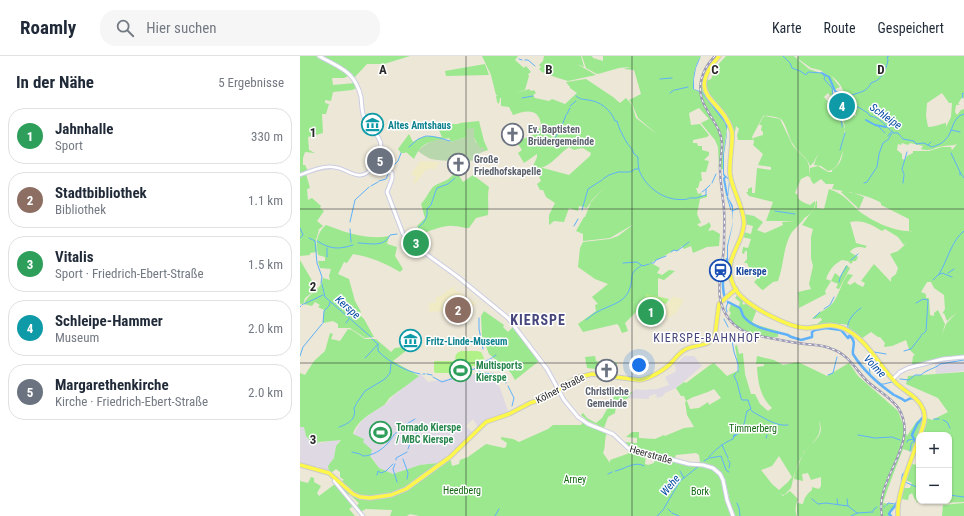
<!DOCTYPE html>
<html lang="de">
<meta charset="utf-8">
<style>
body{margin:0;font-family:"Roboto Condensed",sans-serif;background:#f6f6f7;color:#1f2937}
.controls{position:absolute;right:12px;bottom:12px;display:grid;overflow:hidden;border-radius:8px;box-shadow:0 1px 3px #0004}
.controls button{width:36px;height:36px;display:grid;place-items:center;padding:0;border:0;border-bottom:1px solid #e0e1e3;background:#fff;color:#1f2937;font:20px sans-serif}
.you{position:absolute;left:339px;top:309px;width:14px;height:14px;margin:-10px;border:3px solid #fff;border-radius:50%;background:#1a73e8;box-shadow:0 0 0 6px #1a73e833}
.badge{display:grid;place-items:center;width:26px;height:26px;border-radius:50%;background:#2563eb;color:#fff;font-size:13px;font-weight:700}
.pin{position:absolute;translate:-50% -50%;border:2px solid #fff;box-shadow:0 1px 4px #0006}
.list{margin:0;padding:0;list-style:none}
h2{display:flex;justify-content:space-between;align-items:center;height:52px;margin:0;padding:0 16px;font-size:17px}
h2 small{font-size:13px;font-weight:400;color:#747a83}
.list li{display:grid;grid-template-columns:26px 1fr auto;gap:12px;align-items:center;box-sizing:border-box;height:56px;margin:0 8px 8px;padding:0 8px;border:1px solid #e0e1e3;border-radius:16px}
.list b{display:block;font-size:15px;white-space:nowrap}
.list p{margin:0;font-size:13px;white-space:nowrap;color:#747a83}
.list em{font-size:13px;font-style:normal;color:#747a83}
.icon{flex:none;width:22px;height:22px;fill:none;stroke:currentColor;stroke-width:2;stroke-linecap:round;stroke-linejoin:round}
.map{position:relative;flex:none;width:664px;height:460px;overflow:hidden}
header{display:flex;align-items:center;gap:24px;box-sizing:border-box;height:56px;padding:0 20px;background:#fff;border-bottom:1px solid #e0e1e3}
header strong{font-size:19px}
nav{display:flex;gap:22px;margin-inline-start:auto;font-size:14px}
.search{width:280px;height:36px;background:#f6f6f7;display:flex;align-items:center;gap:10px;box-sizing:border-box;padding:0 14px;border-radius:16px;color:#747a83;font-size:15px}
main{display:flex}
aside{flex:1;background:#fff}
.map>svg:first-child{display:block}
.industrial{fill:#ded9e3}
.education{fill:#f0eac5}
.green{fill:#9be88e;fill-rule:evenodd}
.cemetery{fill:#b9d7ad}
.pitch{fill:#b0f188}
.water{fill:#5fb1f9}
.lines{fill:none;stroke-linecap:round;stroke-linejoin:round}
.stream{stroke:#5fb1f9;stroke-width:1}
.canal{stroke:#5fb1f9;stroke-width:2}
.river{stroke:#5fb1f9;stroke-width:2.5}
.tertiary-casing{stroke:#cdcde3;stroke-width:4.5}
.secondary-casing{stroke:#cdcde3;stroke-width:5}
.primary-casing{stroke:#cbcbcb;stroke-width:5.5}
.tertiary{stroke:#fff;stroke-width:2.5}
.secondary{stroke:#fff;stroke-width:3}
.primary{stroke:#fdf74b;stroke-width:3.5}
.rail-casing{stroke:#9c9ab4;stroke-width:2.5}
.rail{stroke:#fff;stroke-width:1;stroke-dasharray:3;stroke-linecap:butt}
.grid{fill:none;stroke:#282828;stroke-width:1;stroke-opacity:0.55}
.labels{text-anchor:middle;stroke-width:3;stroke-linejoin:round;paint-order:stroke}
.culture-label{font-size:10px;font-weight:bold;fill:#0d838f;stroke:#fff;text-anchor:start}
.worship-label{font-size:10px;font-weight:bold;fill:#5b616d;stroke:#fff;text-anchor:start}
.transit-label{font-size:10px;font-weight:bold;fill:#164399;stroke:#fff;text-anchor:start}
.leisure-label{font-size:10px;font-weight:bold;fill:#27864d;stroke:#fff;text-anchor:start}
.street-label{font-size:10px;fill:#282828;stroke:#fff}
.park-label{font-size:10px;fill:#136a13;stroke:#fff}
.water-label{font-size:11px;font-style:italic;fill:#014aa2;stroke:#fff}
.quarter-label{font-size:12px;letter-spacing:1px;fill:#46457c;stroke:#fff}
.district-label{font-size:14px;font-weight:bold;letter-spacing:1px;fill:#46457c;stroke:#fff}
.grid-label{font-size:13px;text-anchor:middle;font-weight:bold;fill:#282828;stroke:#fff;stroke-width:3;stroke-linejoin:round;paint-order:stroke}
</style>
<header>
<strong>Roamly</strong>
<div class="search"><svg class="icon" aria-label="search" viewBox="0 0 24 24"><circle cx="10" cy="10" r="6"/><path d="M15 15l6 6"/></svg>Hier suchen</div>
<nav><a>Karte</a><a>Route</a><a>Gespeichert</a></nav>
</header>
<main>
<aside>
<h2>In der Nähe<small>5 Ergebnisse</small></h2>
<ul class="list">
<li><span class="badge" style="background:#2e9e5b">1</span><div><b>Jahnhalle</b><p>Sport</p></div><em>330 m</em></li>
<li><span class="badge" style="background:#8d6e63">2</span><div><b>Stadtbibliothek</b><p>Bibliothek</p></div><em>1.1 km</em></li>
<li><span class="badge" style="background:#2e9e5b">3</span><div><b>Vitalis</b><p>Sport · Friedrich-Ebert-Straße</p></div><em>1.5 km</em></li>
<li><span class="badge" style="background:#0f9aa8">4</span><div><b>Schleipe-Hammer</b><p>Museum</p></div><em>2.0 km</em></li>
<li><span class="badge" style="background:#6b7280">5</span><div><b>Margarethenkirche</b><p>Kirche · Friedrich-Ebert-Straße</p></div><em>2.0 km</em></li>
</ul>
</aside>
<div class="map">
<svg width="664" height="460" viewBox="0 0 664 460">
<rect width="100%" height="100%" fill="#ece7d7"/>
<g class="industrial">
<polygon points="385,300 394,300 402,310 376,332 365,337 363,340 357,342 356,338 349,340 349,343 328,342 333,335 336,333 341,334 357,333 369,329 365,321 375,316 376,313 374,309"/>
<polygon points="656,303 657,306 664,305 664,315 636,318 635,307"/>
<polygon points="182,317 193,320 200,332 209,358 185,365 178,371 173,363 166,370 173,377 150,399 147,399 147,402 138,407 120,409 93,418 79,412 70,399 72,394 53,379 60,367 66,361 87,347 93,340 121,318 128,326"/>
<polygon points="0,371 4,371 6,380 14,388 19,386 20,387 42,383 39,385 36,390 34,402 28,410 28,415 19,412 18,410 13,411 0,408"/>
</g>
<g class="education">
<polygon points="120,105 140,106 134,114 131,112 129,114 127,113 115,128 113,126 116,121 111,118"/>
<polygon points="154,230 155,234 159,237 160,236 167,242 167,243 173,245 177,247 165,255 164,259 143,260 142,255 129,256 129,247 136,247 136,241 141,240"/>
<polygon points="373,240 384,244 376,257 368,262 363,255"/>
</g>
<g class="green">
<polygon points="0,0 18,0 43,14 50,19 44,22 32,22 33,29 55,27 57,32 52,34 33,36 31,45 25,44 25,47 29,48 26,58 22,58 23,77 8,81 9,94 15,97 5,96 3,102 3,109 5,109 8,115 0,118"/>
<polygon points="21,0 110,0 84,8 67,8 54,22 52,18"/>
<path d="M182,0H218L215,4L224,12L226,10L231,16L228,18L229,20L225,34L215,38L229,33L231,35L234,34L236,37L233,39L235,42L249,45L252,43L265,48L277,37L270,32V31L266,26L286,23L313,41L320,47L326,42L332,49L336,62L358,79L338,62L332,48L329,44L341,38L334,14L324,13L330,11L319,12L298,18V17L297,18L286,12L282,0H292L293,2L303,5V0H401C394,10 393,22 393,33L400,36L403,19L409,8L410,9L404,22L409,24L411,23L416,12H415L426,0H494L509,13L527,19L520,14L511,12L497,2L499,0H664V43L662,41L658,48L660,49H656L655,56L657,59L661,54L664,53V301L612,309L613,300L615,299L609,293L606,284L592,290L584,291L585,287L580,281H578L571,276L561,283L551,276L552,274L548,272L549,270C543,265 518,271 509,271L510,269L517,268L522,264L521,262L512,263C517,256 526,255 532,248C539,240 541,227 548,218L553,219L547,227L550,229L555,226L557,228L563,231L565,227L561,225L574,208L591,226V222L596,218L598,212L590,198L598,195L608,186L604,189L598,181L585,173L582,175C573,169 561,163 550,166L556,187L567,190L565,192C560,190 553,191 550,196L558,201L556,205H553L551,208L548,205L542,204C533,209 530,213 526,223L531,225L535,217L540,221L546,209L550,212L539,233L536,232L538,228L531,225L525,235L526,238L499,252L498,236L511,233L509,228L513,210L511,202V181L513,173L502,169L515,151L516,145H517V152L524,153L529,133C544,138 548,145 559,155C573,166 597,177 614,175H609V163L581,149V147C575,142 553,136 546,136H551L564,141L559,153L541,136L543,135L532,133L534,128H526L521,123L514,128C509,124 510,117 510,112L518,110L528,116H532V114C539,110 542,104 543,95C540,103 538,113 528,115L521,110L514,109L518,97L514,106L510,110C507,100 498,97 493,88C488,81 487,69 481,63C478,61 466,59 463,60L452,81L453,84H438L437,79L439,73L436,70L433,88V71L427,72L423,99V113L419,114L418,91L415,84L401,67L409,63L399,52L389,57L391,69L400,68L409,79L407,81L393,84V87H397L398,90H402V94L409,96V99L404,104L409,105L406,116H401L402,125H400L398,132H396L398,138L401,137L402,140L407,138V141L400,143L397,158L401,167L397,168L400,171L407,168L409,166L411,170L408,175L413,174L420,178L419,190L407,191L393,197L391,190L384,193L382,190L377,195L374,194C367,199 359,202 351,207L360,212L357,217L362,219L369,214L375,215L364,224L358,222V241L346,238L345,252H340L325,267L328,275L322,277L319,270L317,268L283,276L278,268L296,255L295,249L298,248L292,241L308,228L295,223L278,211L280,192L283,186L310,183L318,180L334,168L310,182L283,185V178L276,175L284,161H285L291,146L306,130L292,144L287,152L279,150L278,155L269,152L264,166L254,165L249,169V159L255,147L246,141L243,134H240L237,128L241,125L236,114L243,112L269,119L290,100L291,97C282,92 285,91 274,94L269,91C257,99 250,113 233,113C233,107 238,103 237,98L224,107L218,97L222,94L216,85C226,82 237,80 241,69C239,51 225,55 213,59L209,51L201,50V42H200L199,48L197,46L196,40H198L196,39L191,19ZM531,20C539,25 544,33 545,42L551,38L548,42V44L545,46L547,48L545,52L556,58V60L539,53L542,57L550,58H544L541,59C545,69 547,75 543,84L545,73L539,55V49L534,45L530,48L524,41L528,37L533,43V34L540,31ZM642,37L649,47H652L651,61L646,71V67C640,68 635,71 628,71L626,60L627,47ZM602,87L608,89L610,87L623,90L621,93C632,96 634,91 644,90C649,89 652,90 657,88L652,94L651,91H642L629,95H613V97L607,100L605,104L602,103V98L597,94L598,88L601,89ZM627,226H631L634,232L644,239L645,253L642,258L644,257L647,265L657,256L646,268L642,279L645,268L638,254L634,257V260L630,259L629,242H626V238L621,236Z"/>
<polygon points="244,0 281,0 284,11 277,8 296,19 268,25 255,21 242,16 239,13 241,11 239,9 243,5"/>
<polygon points="185,8 189,19 146,20 145,15"/>
<path d="M465,60L480,63L493,90L507,104L509,110L510,121L507,120L501,123L495,137L498,139V142C501,146 505,147 510,149L515,145C516,154 508,161 500,164L505,162C501,167 496,171 492,176C483,190 484,209 478,225L473,226L463,234L461,233L454,226L457,223L452,218L447,207H444L447,203V195H445L444,198L442,197L443,191L448,192L451,183L442,181L444,176L451,178L453,170L445,168L444,158L454,160L463,166L457,174L465,177L483,169L482,166L495,165H466L473,146L449,140L446,136H448V133L452,131V137H455L457,112L471,114V111L458,109L463,98L453,89L454,86L453,82L463,79V76L461,74L462,69H459L463,61Z"/>
<polygon points="179,65 184,85 188,94 185,95 179,92 174,81 167,81 151,86 149,82 143,83 138,72 139,68 158,68 160,67"/>
<path d="M109,78L113,86C127,78 128,81 142,81V84C126,86 121,88 114,103L106,96L108,94L105,97H101L98,93Z"/>
<polygon points="6,118 10,132 7,133 8,144 12,142 21,150 20,152 24,155 17,165 23,170 18,174 19,174 16,184 17,196 10,197 10,199 0,200 0,120"/>
<path d="M158,118L163,126L173,119L189,131C187,140 189,149 188,159L176,162L169,172C163,172 159,170 153,170C146,169 131,174 125,177C121,175 119,174 117,170L125,162L121,148C126,143 129,135 133,131C141,125 145,127 153,119Z"/>
<path d="M26,169C46,177 69,184 89,180L87,188L97,191L95,200L103,213L100,216C85,207 71,201 53,198L47,207L44,206L38,218L49,223L55,245L61,256L59,258L64,263L74,281L65,282L50,272H38V268L33,265L23,267L24,254L18,251L20,249L15,246L12,250L4,248C8,237 21,235 23,222L30,224L29,220L31,213L20,212L18,205H25V201L18,199C16,186 16,178 26,169Z"/>
<polygon points="0,204 17,233 5,242 3,249 0,247"/>
<path d="M438,238L445,244L442,247L444,249L447,246L457,253L452,266L457,269L478,275V281C464,282 433,275 429,259L431,258L429,254L431,248L429,247L430,246L434,249L439,250L440,246L435,242Z"/>
<polygon points="184,255 204,269 203,271 208,276 213,271 239,305 215,324 211,317 189,298 182,280 181,260"/>
<path d="M48,273L52,274L65,283H76L91,296L95,292L105,291L107,294L93,305L119,320C110,327 100,334 92,340C88,342 87,347 84,349C72,357 57,364 53,378L64,383L63,386L72,394L70,400L79,412L93,418L120,409L138,407L99,436L70,441L58,440L40,426L44,424L40,421V416L36,413L31,417L29,416L28,410L34,402L36,390L41,384L19,386L14,389L6,380L4,371H0V317L5,319L14,305L25,295L30,277L33,278L31,283L40,285Z"/>
<path d="M437,289L439,298L443,297L445,318L451,338H455L460,348L468,355L472,352C460,340 458,327 457,311L464,310V308H456L457,300L474,304L483,309L498,306L527,320L549,307L558,320L598,355L607,380L617,365L627,362L632,364L648,356L638,342L606,328L608,320L664,316V446L638,447L627,446H616V445L619,444V445H649V379H619V443L615,444L612,437L609,439L608,444L601,443L603,432H610L612,427L606,424L612,408L617,409L618,398L603,393C596,411 589,428 583,447L596,449L590,457L591,460H498L497,457V447L503,448C504,442 507,438 512,434V431L519,433L521,430V421L511,424L508,417L502,418L503,425L494,423C495,415 499,404 504,397C511,385 526,382 519,365L520,372L519,378L516,383L504,396L494,419L491,432L484,439L481,438L483,440L481,445L483,440L490,435L498,443C496,448 494,454 497,460H481L480,445L481,460H434C424,430 431,407 391,407L400,406L399,399L396,397L376,399L375,402L372,403L331,393L323,386L337,387V382L326,381L332,376H339V382L355,383L364,379L365,380L384,372L394,371L387,359L385,346L387,345L390,353L399,352L408,346L409,349L421,342L414,333C405,338 395,339 386,345L384,340H381L376,332L384,326L386,327L410,309L414,307L427,320L439,314L435,290ZM479,400L492,421L488,426L479,434L472,428L461,414L472,410Z"/>
<polygon points="295,300 296,305 312,308 313,305 317,307 315,315 287,312 285,301"/>
<polygon points="332,336 328,342 316,350 315,357 308,361 304,372 288,365 281,359 283,357 287,362 296,367 302,362 315,339"/>
<path d="M283,366L307,376C304,383 306,390 303,397L310,407V404L327,398L330,395L346,398L345,408L348,409L354,407L356,400L387,409L408,411L414,414L421,422L432,460H119L110,458L107,460H90L92,454L66,453L60,456L56,451L59,447L49,438L47,440L34,425L35,423L57,442C68,445 94,442 104,436C120,426 134,413 150,402L152,410L159,408L160,404L168,401L186,388L204,392L206,391L207,387L201,383V381L213,383L219,386L248,373L253,369H281Z"/>
<polygon points="11,421 14,422 14,426 21,430 17,437 19,440 35,428 53,450 49,453 55,460 0,460 0,425 8,427"/>
<polygon points="664,447 664,460 642,460 643,449"/>
</g>
<path class="cemetery" d="M174,72V81L176,87H178L180,92L183,91L185,95L178,98L180,105C164,104 147,106 131,103C130,103 120,97 118,95C125,87 141,79 151,86L167,81L166,73Z"/>
<g class="pitch">
<polygon points="346,238 369,243 366,248 360,246 358,255 345,250"/>
<polygon points="161,295 177,295 181,296 184,302 182,310 158,310 155,301 157,297"/>
<polygon points="135,305 152,305 153,306 153,317 135,317 134,315 134,306"/>
</g>
<path class="water" d="M401,0L396,12L394,23V33L402,36L423,62L427,69V78L424,98V118L430,124L428,141L433,150V167L428,190V206L427,205V190L433,166L432,152L426,137L428,138L429,124L423,119V99L427,75L425,67L402,37L393,33C393,22 394,10 401,0Z"/>
<g class="lines">
<g class="stream">
<path d="M483,0L490,7L492,12L500,15L506,19L508,16L522,17L525,21L524,23L532,32L533,40L552,52L558,51L568,57L570,60C580,61 586,71 593,76V77H598L603,83L614,85L616,88L624,87L632,91C637,89 642,88 645,84C654,76 651,61 664,58"/>
<polyline points="219,3 222,4"/>
<polyline points="225,4 228,4 235,10"/>
<polyline points="360,23 372,22"/>
<polyline points="375,34 388,31"/>
<polyline points="370,37 374,34"/>
<path d="M276,40C281,44 283,43 288,44C300,45 311,54 315,65H317C319,73 322,78 326,85C329,91 332,91 334,98L338,101C338,105 338,110 339,114C346,132 366,147 388,143"/>
<polyline points="222,42 233,40"/>
<polyline points="662,42 663,39 662,38 664,37"/>
<path d="M545,46C547,44 549,41 552,39C560,36 567,36 571,27C582,24 586,14 588,4L587,1L589,0"/>
<polyline points="270,50 276,45"/>
<polyline points="267,58 270,52"/>
<polyline points="540,61 542,68 542,71"/>
<polyline points="578,70 585,77"/>
<polyline points="651,74 660,76"/>
<polyline points="588,80 591,76"/>
<polyline points="589,82 592,77"/>
<path d="M248,88C250,86 253,84 255,82C260,75 263,67 266,59"/>
<polyline points="628,89 631,86"/>
<path d="M109,91L118,83C122,82 124,80 127,80C136,80 142,83 150,85"/>
<polyline points="540,94 545,77"/>
<polyline points="651,97 660,116 660,119"/>
<polyline points="94,109 98,105 101,97"/>
<polyline points="660,116 664,122"/>
<polyline points="604,118 602,113 607,96"/>
<polyline points="303,123 309,119 318,116 330,116 335,113 339,113"/>
<polyline points="79,125 86,123 89,116"/>
<polyline points="412,127 416,118"/>
<polyline points="564,127 567,126 577,111 579,98 583,87 589,83"/>
<polyline points="603,127 604,119"/>
<polyline points="71,130 78,126"/>
<polyline points="402,136 406,133"/>
<polyline points="427,141 431,154"/>
<polyline points="389,142 396,142 406,139 406,133 410,129"/>
<polyline points="282,154 288,133 302,124"/>
<polyline points="432,155 439,152"/>
<polyline points="475,155 495,158"/>
<polyline points="50,166 55,144 69,131"/>
<polyline points="274,170 278,163"/>
<path d="M119,171C125,166 128,161 127,153L131,149L135,137L137,132L148,128L155,122"/>
<polyline points="0,172 3,179 0,182"/>
<polyline points="50,173 51,186"/>
<polyline points="9,182 15,185 17,207 22,221 21,227"/>
<path d="M17,185C30,193 38,194 53,189"/>
<path d="M58,187C69,187 84,192 90,179L97,178"/>
<polyline points="27,192 27,201"/>
<polyline points="371,196 374,194 377,195 389,186"/>
<polyline points="551,204 558,198"/>
<polyline points="323,207 337,206 341,209"/>
<polyline points="351,207 354,207 356,204 366,200"/>
<polyline points="648,217 654,213"/>
<path d="M639,218C648,204 651,185 664,175"/>
<path d="M332,220C333,214 337,213 342,209L343,210L349,208"/>
<polyline points="633,224 638,219 642,217 652,221"/>
<path d="M539,226C540,219 544,215 547,210"/>
<polyline points="22,228 25,241 71,281"/>
<polyline points="616,247 623,243 628,244 626,275 623,278"/>
<polyline points="4,248 23,239"/>
<polyline points="2,249 3,248"/>
<polyline points="0,251 1,250"/>
<polyline points="524,253 530,249 534,241"/>
<polyline points="427,256 426,252 428,246"/>
<polyline points="179,262 179,273 183,293"/>
<polyline points="514,262 520,256"/>
<polyline points="424,263 428,271"/>
<path d="M286,264C290,261 293,258 297,256C316,246 330,247 332,221"/>
<polyline points="23,267 24,255 29,250 30,246"/>
<polyline points="46,267 49,263"/>
<path d="M548,273C546,266 554,256 561,252"/>
<polyline points="431,279 434,296 438,308 438,316"/>
<polyline points="621,279 622,278"/>
<polyline points="547,281 550,278"/>
<path d="M72,283L78,288V295C89,306 105,315 120,318"/>
<polyline points="604,295 611,293 621,280"/>
<polyline points="574,296 586,298"/>
<polyline points="0,300 3,291 22,268"/>
<polyline points="193,301 196,299"/>
<polyline points="65,302 68,299 78,288"/>
<polyline points="186,305 192,302"/>
<polyline points="569,305 570,299"/>
<polyline points="569,307 570,319"/>
<polyline points="177,312 183,312 185,306"/>
<polyline points="171,314 177,312 178,314"/>
<polyline points="179,315 182,317 193,318 204,322 206,327"/>
<polyline points="123,318 125,318"/>
<polyline points="127,318 132,319"/>
<polyline points="528,319 533,317 537,301"/>
<polyline points="133,321 142,326 160,320 168,320 170,315"/>
<path d="M600,323L609,324L615,319H621C627,313 635,313 640,308L664,304"/>
<polyline points="581,328 584,328 592,326"/>
<polyline points="208,330 214,342 212,350"/>
<polyline points="56,348 65,335 85,323 90,317 91,307"/>
<path d="M451,354L453,356C463,361 476,371 488,369"/>
<polyline points="634,363 639,363"/>
<polyline points="643,364 647,366 650,372"/>
<path d="M39,371C48,368 57,363 54,352L56,349"/>
<polyline points="104,372 105,369 115,363"/>
<polyline points="558,379 575,382 592,381 600,384"/>
<polyline points="114,382 117,376"/>
<polyline points="466,382 467,379"/>
<polyline points="607,386 608,384 615,383"/>
<polyline points="611,388 614,384"/>
<polyline points="422,389 428,402"/>
<polyline points="108,393 111,385"/>
<polyline points="610,395 611,389"/>
<path d="M52,396L60,398L63,400C72,400 82,394 88,387C94,380 93,377 101,374"/>
<path d="M409,401C416,393 423,387 433,383L434,380C445,376 444,365 447,355L451,353L448,344H442L441,342L437,326L434,320L436,317"/>
<polyline points="410,402 421,400 426,414 429,416"/>
<polyline points="103,403 108,417 107,423"/>
<polyline points="96,404 96,402 107,396"/>
<polyline points="428,404 430,407 429,412"/>
<polyline points="404,405 409,402"/>
<polyline points="95,408 93,413 97,426"/>
<path d="M315,415C324,414 335,404 344,410"/>
<polyline points="380,415 384,422"/>
<polyline points="308,418 312,416"/>
<polyline points="77,419 78,415 81,417 86,415 93,408"/>
<polyline points="605,426 619,432"/>
<polyline points="649,439 664,441"/>
<polyline points="512,443 518,448 526,447 548,450"/>
<polyline points="537,443 538,449"/>
<polyline points="547,443 548,450 557,457"/>
<polyline points="437,447 439,452 440,460"/>
<polyline points="587,449 588,447 595,448 597,446"/>
<polyline points="584,451 585,450"/>
<polyline points="368,453 371,456"/>
<polyline points="573,455 574,453 577,451"/>
<polyline points="372,457 379,460"/>
<polyline points="195,460 199,453"/>
<polyline points="357,460 363,454 380,425 399,410"/>
<polyline points="551,460 557,457 573,456"/>
</g>
<g class="canal">
<polyline points="522,17 529,21 535,35 540,38"/>
<polyline points="545,52 546,50"/>
<polyline points="566,64 575,69 586,71"/>
<polyline points="425,121 424,123 427,139"/>
<polyline points="434,380 435,379"/>
</g>
<g class="river">
<path d="M425,243C423,236 422,225 424,219C427,212 429,210 427,203"/>
<path d="M428,246L440,252C442,255 442,259 444,261C454,273 473,275 488,279C491,282 497,282 501,284L512,281V276L515,274L526,272L541,274L548,282L550,280C557,286 552,291 553,298C562,313 580,329 594,339C598,341 601,342 605,345L611,342L614,343"/>
<polyline points="615,388 615,385 612,379 617,368 624,360 621,351"/>
<polyline points="602,426 603,419 606,416"/>
<path d="M591,460L589,458C591,453 596,451 597,446"/>
</g>
<defs>
<g id="tertiary">
<path d="M0,119C10,115 22,110 33,111C49,112 59,129 73,111"/>
<polyline points="35,422 34,425 63,460"/>
</g>
<g id="secondary">
<path d="M19,0C40,12 55,15 61,41C62,49 61,58 66,65C71,75 81,79 81,91C81,98 73,102 72,110L75,113H84L92,117V123L87,136L103,178L107,184L158,221L208,262L247,313L264,344L278,361L288,368L313,378L328,392L389,408L403,409L413,412L420,418L423,424L427,444L433,460"/>
<polyline points="593,323 600,316 608,312 643,303 664,301"/>
</g>
<g id="primary">
<path d="M419,0C383,42 423,41 432,76C433,90 429,104 430,118C432,134 445,154 444,168C442,193 419,205 436,234C445,249 489,272 507,272C521,272 528,266 543,272C568,283 578,309 597,328C606,336 618,341 623,353C627,361 623,371 620,379"/>
<path d="M0,409L29,417L53,438L60,441L70,442L91,439L106,433L150,401L186,366L209,358L230,347L248,341L276,322L292,318L339,324C349,323 365,314 372,306C375,303 378,298 383,295C393,287 409,293 415,279L419,248L436,233"/>
<path d="M598,460C596,439 612,402 619,382"/>
</g>
</defs>
<use href="#tertiary" class="tertiary-casing"/>
<use href="#secondary" class="secondary-casing"/>
<use href="#primary" class="primary-casing"/>
<use href="#tertiary" class="tertiary"/>
<use href="#secondary" class="secondary"/>
<use href="#primary" class="primary"/>
<defs>
<path id="rail" d="M415,0C401,14 395,34 406,52C412,64 421,73 422,87C422,96 420,104 420,112C420,126 423,140 424,154C425,165 424,176 424,187C424,207 416,228 421,247C429,275 451,279 475,283C485,285 495,287 505,288C514,289 524,289 532,293C548,298 556,314 567,325C578,335 591,341 599,353C620,389 574,423 582,460"/>
</defs>
<use href="#rail" class="rail-casing"/>
<use href="#rail" class="rail"/>
</g>
<path class="grid" d="M166,0V460M332,0V460M498,0V460M0,153H664M0,307H664"/>
<defs>
<symbol id="museum-ring" viewBox="-11 -11 22 22"><circle r="9.5" fill="#fff" stroke="#0f9aa8" stroke-width="1.5"/><path d="M0-6L6-3V-2H-6V-3ZM-5-1h2V3h-2ZM-1-1h2V3h-2ZM3-1h2V3H3ZM-6 4H6V6H-6Z" fill="#0f9aa8"/></symbol>
<symbol id="church-ring" viewBox="-11 -11 22 22"><circle r="9.5" fill="#fff" stroke="#6b7280" stroke-width="1.5"/><path d="M-1.2-6h2.4v3.5h3.3v2.4h-3.3V6h-2.4V-.1h-3.3v-2.4h3.3Z" fill="#6b7280"/></symbol>
<symbol id="station-ring" viewBox="-11 -11 22 22"><circle r="9.5" fill="#fff" stroke="#1a4fb4" stroke-width="1.5"/><path d="M-3-6H3Q5-6 5-4V2Q5 4 3 4L4.5 6H3L1.5 4h-3L-3 6H-4.5L-3 4Q-5 4-5 2V-4Q-5-6-3-6ZM-3.5-4v3h7v-3ZM-3.5 1v1.5H-2V1ZM2 1v1.5H3.5V1Z" fill="#1a4fb4"/></symbol>
<symbol id="stadium-ring" viewBox="-11 -11 22 22"><circle r="9.5" fill="#fff" stroke="#2e9e5b" stroke-width="1.5"/><path d="M0-5a6.5 5 0 1 0 0 10a6.5 5 0 1 0 0-10ZM-3.5-1.8h7v3.6h-7Z" fill="#2e9e5b"/></symbol>
</defs>
<g fill-rule="evenodd">
<use href="#museum-ring" x="60" y="56" width="25" height="25"/>
<use href="#church-ring" x="200" y="66" width="25" height="25"/>
<use href="#church-ring" x="146" y="96" width="25" height="25"/>
<use href="#station-ring" x="408" y="202" width="25" height="25"/>
<use href="#museum-ring" x="98" y="272" width="25" height="25"/>
<use href="#stadium-ring" x="148" y="302" width="25" height="25"/>
<use href="#church-ring" x="294" y="302" width="25" height="25"/>
<use href="#stadium-ring" x="68" y="364" width="25" height="25"/>
</g>
<g class="labels">
<g class="culture-label">
<text x="88" y="73">Altes Amtshaus</text>
<text x="126" y="289">Fritz-Linde-Museum</text>
</g>
<g class="worship-label">
<text x="228" y="77">Ev. Baptisten<tspan x="228" dy="12">Brüdergemeinde</tspan></text>
<text x="174" y="107">Große<tspan x="174" dy="12">Friedhofskapelle</tspan></text>
<text x="307" y="339" text-anchor="middle">Christliche<tspan x="307" dy="12">Gemeinde</tspan></text>
</g>
<g class="transit-label">
<text x="436" y="219">Kierspe</text>
</g>
<g class="leisure-label">
<text x="176" y="313">Multisports<tspan x="176" dy="12">Kierspe</tspan></text>
<text x="96" y="375">Tornado Kierspe<tspan x="96" dy="12">/ MBC Kierspe</tspan></text>
</g>
<g class="street-label">
<text transform="translate(260 332) rotate(-27)" y="4">Kölner Straße</text>
<text transform="translate(351 398) rotate(16)" y="4">Heerstraße</text>
</g>
<g class="park-label">
<text x="453" y="376">Timmerberg</text>
<text x="275" y="427">Arney</text>
<text x="162" y="438">Heedberg</text>
<text x="400" y="439">Bork</text>
</g>
<g class="water-label">
<text transform="translate(586 60) rotate(35)" y="4">Schleipe</text>
<text transform="translate(48 251) rotate(41)" y="4">Kerspe</text>
<text transform="translate(575 310) rotate(46)" y="4">Volme</text>
<text transform="translate(370 429) rotate(-51)" y="4">Wehe</text>
</g>
<g class="quarter-label">
<text x="407" y="286">KIERSPE-BAHNHOF</text>
</g>
<g class="district-label">
<text x="238" y="269">KIERSPE</text>
</g>
</g>
<g class="grid-label">
<text x="83" y="18">A</text>
<text x="249" y="18">B</text>
<text x="415" y="18">C</text>
<text x="581" y="18">D</text>
<text x="13" y="81">1</text>
<text x="13" y="235">2</text>
<text x="13" y="388">3</text>
</g>
</svg>
<div class="controls">
<button>+</button>
<button>−</button>
</div>
<div class="you"></div>
<div class="pin badge" style="left:351px;top:256px;background:#2e9e5b">1</div>
<div class="pin badge" style="left:158px;top:254px;background:#8d6e63">2</div>
<div class="pin badge" style="left:116px;top:187px;background:#2e9e5b">3</div>
<div class="pin badge" style="left:542px;top:50px;background:#0f9aa8">4</div>
<div class="pin badge" style="left:80px;top:105px;background:#6b7280">5</div>
</div>
</main>
